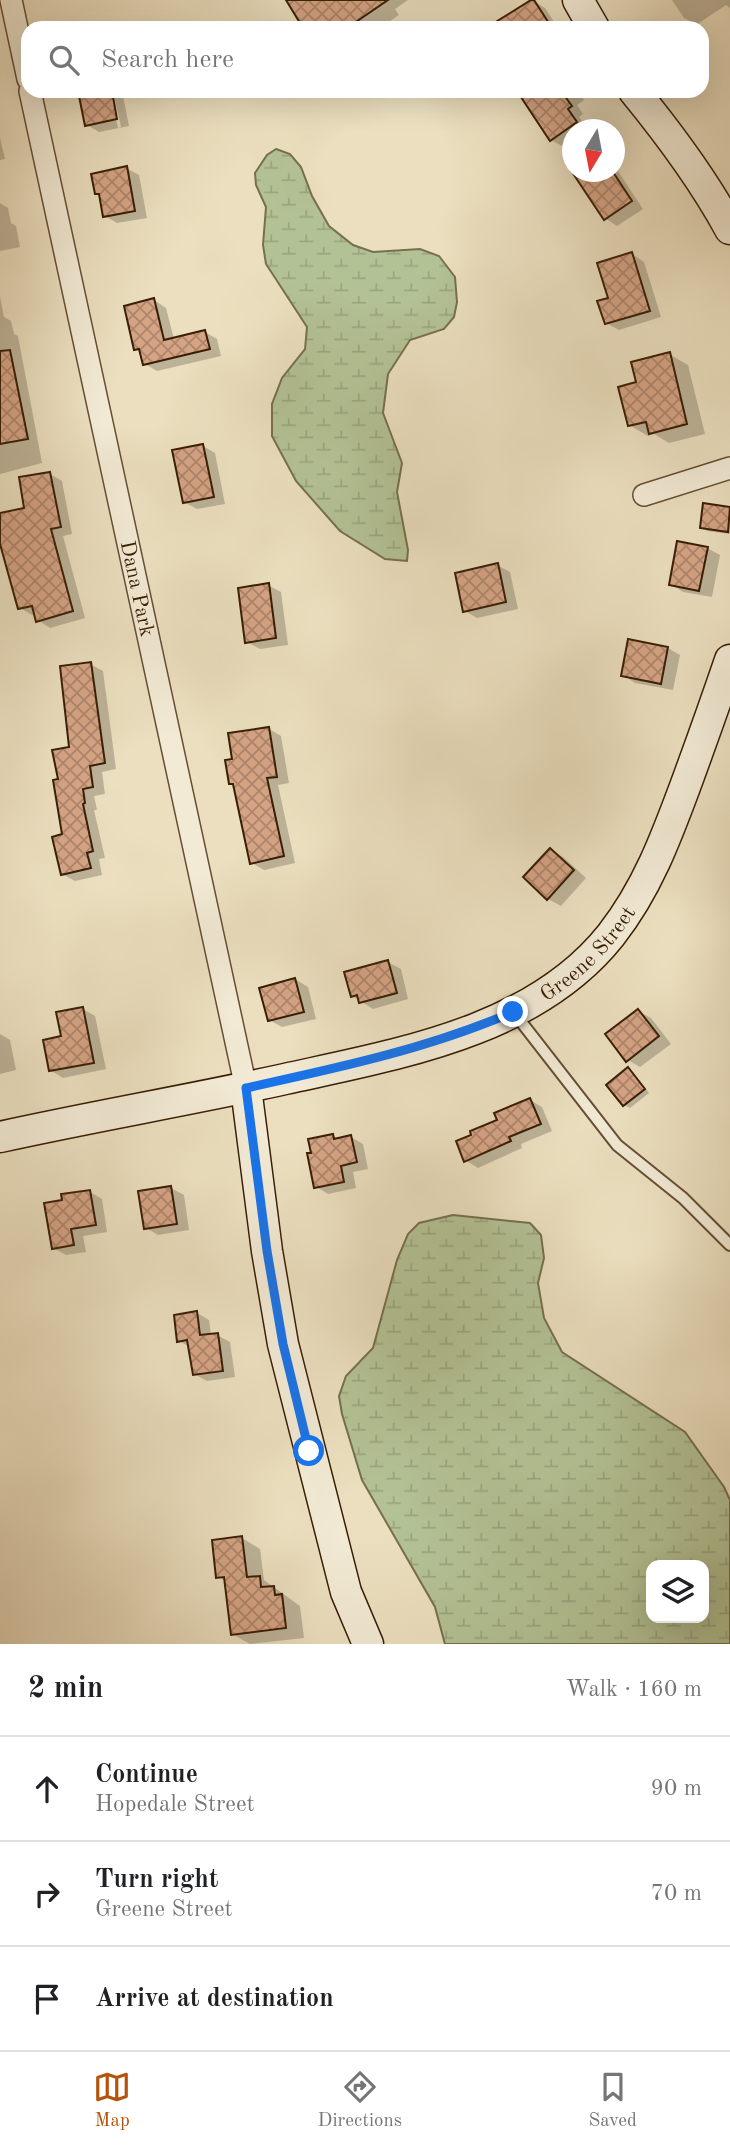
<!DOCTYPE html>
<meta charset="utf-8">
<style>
body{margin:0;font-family:"Old Standard TT",serif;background:#f6f6f6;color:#202124}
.controls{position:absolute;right:21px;bottom:21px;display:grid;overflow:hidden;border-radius:14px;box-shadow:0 7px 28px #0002}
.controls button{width:63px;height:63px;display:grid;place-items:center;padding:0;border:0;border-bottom:2px solid #e0e0e0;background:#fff;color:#202124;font:35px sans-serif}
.compass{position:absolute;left:562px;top:119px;width:63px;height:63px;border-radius:50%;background:#fff;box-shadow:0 7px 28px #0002;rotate:190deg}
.stop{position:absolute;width:21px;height:21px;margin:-16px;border:5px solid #1a73e8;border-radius:50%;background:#fff}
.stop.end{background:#1a73e8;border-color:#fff;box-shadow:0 2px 7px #0008}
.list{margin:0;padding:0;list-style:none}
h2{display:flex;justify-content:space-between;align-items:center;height:91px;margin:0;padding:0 28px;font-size:30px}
h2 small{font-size:23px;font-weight:400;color:#757577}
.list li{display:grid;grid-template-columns:46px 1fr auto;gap:21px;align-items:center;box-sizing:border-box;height:105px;padding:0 28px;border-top:2px solid #e0e0e0}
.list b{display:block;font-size:26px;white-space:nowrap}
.list p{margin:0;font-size:23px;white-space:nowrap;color:#757577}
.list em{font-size:23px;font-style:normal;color:#757577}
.icon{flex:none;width:38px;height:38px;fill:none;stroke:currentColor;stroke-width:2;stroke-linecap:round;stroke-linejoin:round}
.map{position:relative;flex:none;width:730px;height:1644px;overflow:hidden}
.search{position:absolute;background:#fff;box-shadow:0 7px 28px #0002;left:21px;right:21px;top:21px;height:77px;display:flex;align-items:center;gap:18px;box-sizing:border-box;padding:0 24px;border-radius:21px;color:#757577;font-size:26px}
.sheet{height:406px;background:#fff}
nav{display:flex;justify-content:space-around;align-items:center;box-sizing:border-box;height:98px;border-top:2px solid #e0e0e0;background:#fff;font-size:19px;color:#757577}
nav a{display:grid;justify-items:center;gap:4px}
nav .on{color:#b45309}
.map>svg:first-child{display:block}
.wetland{fill:url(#wetland-marsh);stroke:#76704d;stroke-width:2;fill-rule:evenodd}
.shadow{fill:#0003}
.building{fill:url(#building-cross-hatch);stroke:#391e05;stroke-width:2}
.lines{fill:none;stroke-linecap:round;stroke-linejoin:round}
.lane-casing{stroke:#664e34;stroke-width:14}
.street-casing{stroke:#664e34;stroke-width:24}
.secondary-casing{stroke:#391e05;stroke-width:33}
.lane{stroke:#f2ead5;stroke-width:10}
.street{stroke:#f2ead5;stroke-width:21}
.secondary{stroke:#f2ead5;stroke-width:30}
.route{stroke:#1a73e8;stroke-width:9}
.labels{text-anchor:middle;stroke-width:5;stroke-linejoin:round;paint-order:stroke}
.street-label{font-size:21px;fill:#391e05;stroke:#f2ead5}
</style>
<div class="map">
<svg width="730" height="1644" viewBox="0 0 730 1644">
<defs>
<pattern id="wetland-marsh" width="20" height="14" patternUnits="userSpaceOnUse" patternTransform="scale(1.75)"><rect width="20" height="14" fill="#b3c295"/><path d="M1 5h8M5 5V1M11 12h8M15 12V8" fill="none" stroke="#9ba67f"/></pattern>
<pattern id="building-cross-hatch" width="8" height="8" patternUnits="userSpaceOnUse" patternTransform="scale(1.75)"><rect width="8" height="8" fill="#d5a485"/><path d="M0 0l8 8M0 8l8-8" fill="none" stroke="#ae856b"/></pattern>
</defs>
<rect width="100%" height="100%" fill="#ebdfbf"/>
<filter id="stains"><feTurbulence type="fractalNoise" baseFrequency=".00286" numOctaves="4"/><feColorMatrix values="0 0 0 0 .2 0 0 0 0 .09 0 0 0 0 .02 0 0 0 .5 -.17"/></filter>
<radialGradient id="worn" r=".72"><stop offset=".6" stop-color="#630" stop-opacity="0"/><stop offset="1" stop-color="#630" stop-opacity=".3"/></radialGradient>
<g class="wetland">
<polygon points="276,149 290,154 301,167 312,196 329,226 353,245 373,252 420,249 439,256 455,277 457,302 454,317 444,329 410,340 388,374 383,413 402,463 397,492 408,550 407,561 385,559 340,531 296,481 272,436 272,404 282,378 305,349 307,327 266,264 263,245 266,207 256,185 255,173 267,155"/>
<path d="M453,1215L530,1223L541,1235L544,1258L538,1283L544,1318L562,1352L685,1432L724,1487L730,1500V1644H445L435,1607L362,1480L342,1414L339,1396L346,1376L373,1348L397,1260L408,1234L419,1223ZM651,1565H704V1618H651Z"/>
</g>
<g class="shadow">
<polygon points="288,0 408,0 395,9 399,15 380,28 305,28"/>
<polygon points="672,0 730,0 730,8 726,5 696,25 684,18"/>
<polygon points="533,1 545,8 558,28 516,28"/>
<polygon points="79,91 110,91 118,128 121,127 113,91 122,91 129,126 99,132 87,125"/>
<polygon points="531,91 578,91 584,100 577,105 583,114 579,117 588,130 572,130 572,140 564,147 551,140"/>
<polygon points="0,138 5,159 0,160"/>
<polygon points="614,165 643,209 617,226 605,218 577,176 584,172 614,172"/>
<polygon points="126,168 139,175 147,218 117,223 105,216 101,196 96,193"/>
<polygon points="0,203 8,208 11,223 16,226 20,247 0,251"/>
<polygon points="632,254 644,262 661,317 619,330 606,323 610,299"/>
<polygon points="0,297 4,317 11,321 14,334 18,336 42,463 0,474"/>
<polygon points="154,300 166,308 174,339 205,332 217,339 221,356 157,371 145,364 142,353 136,349"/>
<polygon points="669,354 688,365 705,434 669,443 654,434 648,436 629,425 638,383"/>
<polygon points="203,446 215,453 225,504 197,509 184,502"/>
<polygon points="50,474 62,481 72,534 63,536 85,618 50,628 38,620 36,614 32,615 20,608 3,547 0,547 0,514 26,509"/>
<polygon points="705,505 730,508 730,534 707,531 702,527"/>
<polygon points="707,548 720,555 712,597 683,592 671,584"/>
<polygon points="497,565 510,572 518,609 477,618 465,611"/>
<polygon points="268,585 281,592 288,645 260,649 247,642"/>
<polygon points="668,648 680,655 673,690 635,683 623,675"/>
<polygon points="90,664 103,671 116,769 102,772 105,794 94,796 97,810 94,810 105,858 99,859 102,875 75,881 62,874 64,836 60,780 71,748"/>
<polygon points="269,729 281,736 289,783 278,785 295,863 264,870 252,863 235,786 230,783 234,760"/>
<polygon points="550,850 563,857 586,878 561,906 548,899 525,877"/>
<polygon points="388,962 401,969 408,999 373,1009 352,996"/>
<polygon points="295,979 308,987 316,1019 282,1027 269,1020"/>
<polygon points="83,1009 95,1016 106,1069 63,1078 50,1070 63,1038"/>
<polygon points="638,1011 651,1018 671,1044 640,1067 628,1060"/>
<polygon points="0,1034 10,1040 16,1070 0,1074"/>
<polygon points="628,1070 633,1073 649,1093 630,1108 624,1105 608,1085"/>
<polygon points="530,1100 542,1107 552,1131 521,1144 522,1148 478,1168 465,1160 499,1121"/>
<polygon points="333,1136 340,1139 351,1137 363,1144 368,1169 353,1172 356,1188 328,1194 315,1186 313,1154"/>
<polygon points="171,1188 184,1195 189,1230 158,1235 146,1228"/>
<polygon points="90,1192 102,1199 107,1232 83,1236 86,1252 66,1255 53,1248 64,1201"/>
<polygon points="197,1313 209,1320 211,1335 217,1335 230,1342 235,1377 207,1381 194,1374 190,1347 179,1341"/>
<polygon points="242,1538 260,1549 264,1580 300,1606 304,1638 250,1644 232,1634 226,1581 218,1577"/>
</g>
<g class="building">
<polygon points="286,0 388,0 347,28 303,28"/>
<polygon points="531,0 534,0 552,28 486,28"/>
<polygon points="78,91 112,91 117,119 85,126"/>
<polygon points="517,91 561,91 572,106 568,109 577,122 550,141"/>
<polygon points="127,166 135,211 103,217 99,194 95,194 91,174"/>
<polygon points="572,172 613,172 632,201 604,220"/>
<polygon points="632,252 650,311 605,324 597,301 608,298 597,263"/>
<polygon points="154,298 164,340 205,330 210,349 143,365 139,349 134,350 124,306"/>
<polygon points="10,350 28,439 0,444 0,351"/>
<polygon points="670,352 687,424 649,434 646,422 628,426 618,387 636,382 631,362"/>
<polygon points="203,444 214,497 183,503 172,450"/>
<polygon points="50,472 61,527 51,529 73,611 36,622 32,606 18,609 0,544 0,513 24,508 19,477"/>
<polygon points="703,503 730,507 728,532 700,528"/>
<polygon points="677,541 708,547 699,591 669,585"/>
<polygon points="498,563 506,602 463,612 455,573"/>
<polygon points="269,583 276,638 245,643 238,588"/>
<polygon points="628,639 668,647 661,684 621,676"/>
<polygon points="91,662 105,763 90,766 93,787 83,789 85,803 83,804 93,851 87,853 91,868 61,875 52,837 62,834 53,780 58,779 52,750 69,747 60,666"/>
<polygon points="269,727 277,777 267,778 284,856 250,864 233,784 229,784 225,760 232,759 228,733"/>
<polygon points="550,848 574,870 547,900 523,877"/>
<polygon points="388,960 397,993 359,1003 357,995 351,997 344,972"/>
<polygon points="295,978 304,1012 268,1021 259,988"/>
<polygon points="83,1007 94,1063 49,1071 43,1040 61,1036 56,1012"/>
<polygon points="638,1009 659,1036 626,1062 605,1034"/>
<polygon points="628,1067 645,1089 623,1106 606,1085"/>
<polygon points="530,1098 541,1124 509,1137 511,1141 464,1162 456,1141 471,1135 470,1131 497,1120 494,1113"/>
<polygon points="333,1134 334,1139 351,1135 357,1162 341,1166 344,1182 314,1188 307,1153 311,1153 308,1139"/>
<polygon points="171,1186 177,1224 144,1229 138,1191"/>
<polygon points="90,1190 96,1225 71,1229 74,1245 52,1249 44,1203 62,1200 61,1194"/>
<polygon points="197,1311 200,1335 218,1333 223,1371 193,1375 187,1340 177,1342 174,1315"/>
<polygon points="242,1536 247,1577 260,1576 261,1587 274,1586 275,1595 282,1594 286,1628 231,1635 224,1577 216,1578 212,1540"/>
</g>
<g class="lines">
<defs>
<polyline id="lane" points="515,1014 617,1145 683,1198 730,1245"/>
<g id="street">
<polyline points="11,0 28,79"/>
<path id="s1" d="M30,91L246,1088"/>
<polyline points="644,495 730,468"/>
</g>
<g id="secondary">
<polyline points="578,0 594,28"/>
<path d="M634,91C670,135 703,179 730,229"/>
<polyline points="246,1088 267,1251 283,1344 346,1592 368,1644"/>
<path id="s2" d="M0,1137C95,1116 190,1100 285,1079C398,1054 534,1032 611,935C647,889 666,838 686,784C701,743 716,701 730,660"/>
</g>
</defs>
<use href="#lane" class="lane-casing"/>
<use href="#street" class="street-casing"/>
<use href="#secondary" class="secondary-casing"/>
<use href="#lane" class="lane"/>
<use href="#street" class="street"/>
<use href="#secondary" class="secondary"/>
</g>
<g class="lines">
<path class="route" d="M309,1451L283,1344L267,1251L246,1088C337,1068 427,1049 513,1012"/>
</g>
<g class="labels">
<g class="street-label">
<text dy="7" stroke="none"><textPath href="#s1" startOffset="509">Dana Park</textPath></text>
<text dy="7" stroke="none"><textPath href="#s2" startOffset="625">Greene Street</textPath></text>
</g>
</g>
<rect width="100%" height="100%" filter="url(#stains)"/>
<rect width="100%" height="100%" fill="url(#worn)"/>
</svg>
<div class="controls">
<button><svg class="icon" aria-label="layers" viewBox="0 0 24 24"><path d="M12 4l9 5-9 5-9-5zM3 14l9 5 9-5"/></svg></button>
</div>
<svg class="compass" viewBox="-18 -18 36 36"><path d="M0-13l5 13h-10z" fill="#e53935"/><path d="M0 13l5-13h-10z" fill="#757577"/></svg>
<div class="stop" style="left:309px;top:1451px"></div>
<div class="stop end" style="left:513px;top:1012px"></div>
<div class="search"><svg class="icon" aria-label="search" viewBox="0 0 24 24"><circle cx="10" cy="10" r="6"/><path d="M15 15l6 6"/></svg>Search here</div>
</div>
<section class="sheet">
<h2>2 min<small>Walk · 160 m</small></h2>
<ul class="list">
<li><svg class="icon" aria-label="ahead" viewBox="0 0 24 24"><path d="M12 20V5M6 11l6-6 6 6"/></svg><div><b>Continue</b><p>Hopedale Street</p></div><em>90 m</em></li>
<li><svg class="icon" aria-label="right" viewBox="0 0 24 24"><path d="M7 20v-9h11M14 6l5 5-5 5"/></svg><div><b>Turn right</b><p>Greene Street</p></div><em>70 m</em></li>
<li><svg class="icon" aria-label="arrive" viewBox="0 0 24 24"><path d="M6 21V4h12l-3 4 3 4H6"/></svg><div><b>Arrive at destination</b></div></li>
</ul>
</section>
<nav>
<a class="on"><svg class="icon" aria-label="map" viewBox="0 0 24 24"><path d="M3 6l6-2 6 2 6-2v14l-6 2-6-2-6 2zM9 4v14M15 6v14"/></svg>Map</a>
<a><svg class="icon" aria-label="directions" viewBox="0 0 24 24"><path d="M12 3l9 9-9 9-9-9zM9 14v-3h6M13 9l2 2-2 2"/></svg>Directions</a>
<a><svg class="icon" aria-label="saved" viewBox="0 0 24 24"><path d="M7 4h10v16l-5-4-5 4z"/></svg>Saved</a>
</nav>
